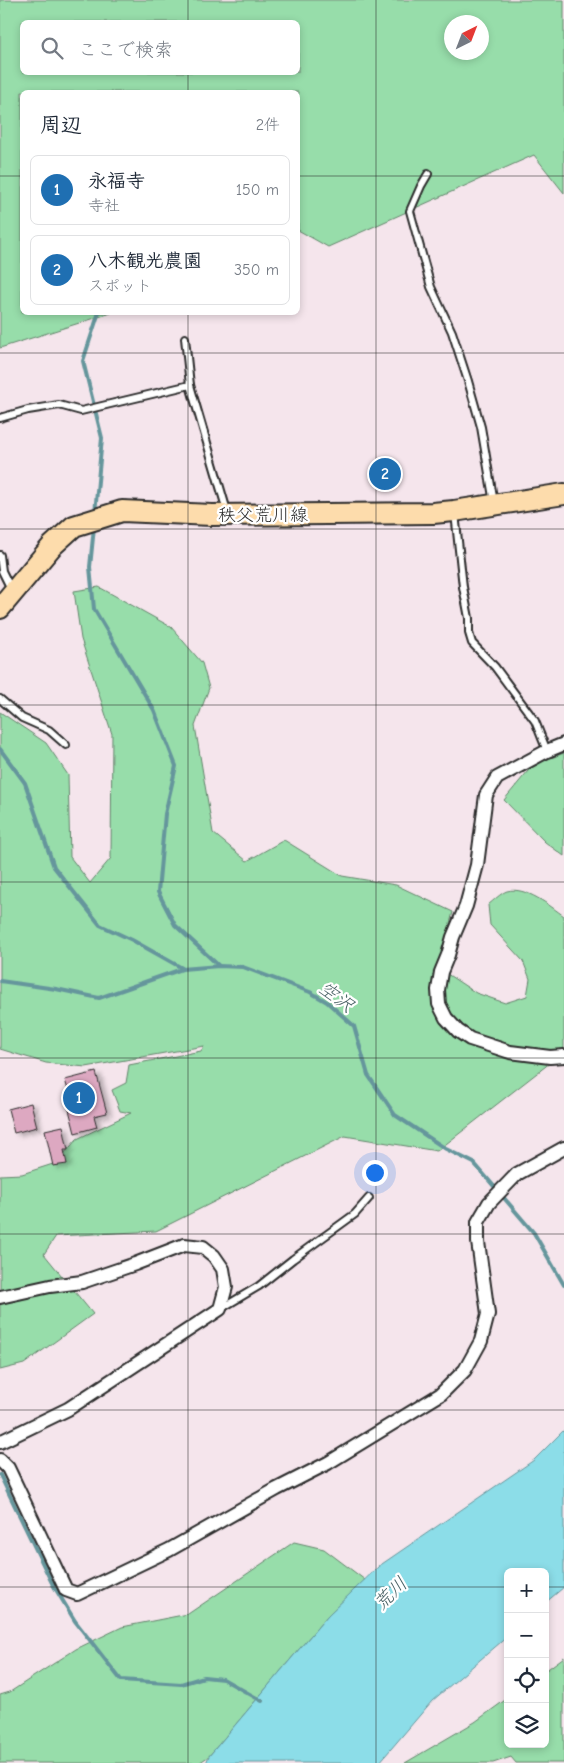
<!DOCTYPE html>
<html lang="ja">
<meta charset="utf-8">
<style>
body{margin:0;font-family:"Comic Neue","Klee One",sans-serif;background:#f2f2f3;color:#1f2937}
.controls{position:absolute;right:15px;bottom:15px;display:grid;overflow:hidden;border-radius:8px;box-shadow:0 2px 8px #0003}
.controls button{width:45px;height:45px;display:grid;place-items:center;padding:0;border:0;border-bottom:1px solid #e0e1e3;background:#fff;color:#1f2937;font:25px sans-serif}
.compass{position:absolute;left:444px;top:15px;width:45px;height:45px;border-radius:50%;background:#fff;box-shadow:0 2px 8px #0003;rotate:42deg}
.you{position:absolute;left:374px;top:1172px;width:18px;height:18px;margin:-12px;border:4px solid #fff;border-radius:50%;background:#1a73e8;box-shadow:0 0 0 8px #1a73e833}
.badge{display:grid;place-items:center;width:32px;height:32px;border-radius:50%;background:#1f6fb2;color:#fff;font-size:16px;font-weight:700}
.pin{position:absolute;translate:-50% -50%;border:2px solid #fff;box-shadow:0 1px 5px #0006}
.list{margin:0;padding:0;list-style:none}
h2{display:flex;justify-content:space-between;align-items:center;height:65px;margin:0;padding:0 20px;font-size:21px}
h2 small{font-size:16px;font-weight:400;color:#747a83}
.list li{display:grid;grid-template-columns:32px 1fr auto;gap:15px;align-items:center;box-sizing:border-box;height:70px;margin:0 10px 10px;padding:0 10px;border:1px solid #e0e1e3;border-radius:8px}
.list b{display:block;font-size:19px;white-space:nowrap}
.list p{margin:0;font-size:16px;white-space:nowrap;color:#747a83}
.list em{font-size:16px;font-style:normal;color:#747a83}
.icon{flex:none;width:28px;height:28px;fill:none;stroke:currentColor;stroke-width:2;stroke-linecap:round;stroke-linejoin:round}
.map{position:relative;flex:none;width:564px;height:1763px;overflow:hidden}
.search{position:absolute;background:#fff;box-shadow:0 2px 8px #0003;left:20px;top:20px;width:280px;height:55px;display:flex;align-items:center;gap:12px;box-sizing:border-box;padding:0 18px;border-radius:8px;color:#747a83;font-size:19px}
.panel{position:absolute;background:#fff;box-shadow:0 2px 8px #0003;left:20px;top:90px;width:280px;height:225px;border-radius:8px}
.map>svg:first-child{display:block}
.green{fill:#97ddaa;stroke:#61846a;fill-rule:evenodd}
.water{fill:#8cdde8;stroke:#65969c}
.lines{fill:none;stroke-linecap:round;stroke-linejoin:round}
.stream{stroke:#65969c;stroke-width:4}
.building{fill:#dda8c1;stroke:#2b2b2b;filter:url(#shadow)}
.service-casing{stroke:#2b2b2b;stroke-width:10}
.minor-casing{stroke:#2b2b2b;stroke-width:16}
.primary-casing{stroke:#2b2b2b;stroke-width:24}
.service{stroke:#fff;stroke-width:6}
.minor{stroke:#fff;stroke-width:12}
.primary{stroke:#fddcac;stroke-width:20}
.grid{fill:none;stroke:#2b2b2b;stroke-width:1;stroke-opacity:0.55}
.labels{text-anchor:middle;stroke-width:4.5;stroke-linejoin:round;paint-order:stroke}
.street-label{font-size:18px;fill:#2b2b2b;stroke:#fff}
.water-label{font-size:19px;font-style:italic;fill:#486064;stroke:#fff}
</style>
<div class="map">
<svg width="564" height="1763" viewBox="0 0 564 1763">
<defs>
<filter id="shadow"><feDropShadow dx="4.5" dy="2.5" stdDeviation="2.5" flood-color="#0004"/></filter>
</defs>
<rect width="100%" height="100%" fill="#f5e5ec"/>
<filter id="ink" filterUnits="userSpaceOnUse"><feTurbulence type="fractalNoise" baseFrequency=".02" numOctaves="2"/><feDisplacementMap in="SourceGraphic" scale="10" xChannelSelector="R" yChannelSelector="G"/><feConvolveMatrix kernelMatrix="1 2 1 2 8 2 1 2 1" color-interpolation-filters="sRGB"/></filter>
<g filter="url(#ink)">
<g class="green">
<path d="M0,0H564V193L534,155L328,247L298,230V92H22V312L111,313L0,348ZM22,22H298V72H22ZM452,22H482V52H452Z"/>
<path d="M99,587L171,627L202,663L209,688L195,726L213,833L247,861L284,840L342,876L396,885L453,912L438,968L476,993L505,1003L527,996L530,979L523,961L490,925L488,905C493,901 501,893 507,891C526,886 550,906 564,916V1052L437,1151L345,1136L156,1231L56,1236L44,1254L93,1314L24,1364L0,1370V1175L22,1174L56,1163L77,1139L131,1113L120,1111L112,1090L126,1083L129,1065L201,1051L204,1046L86,1067L46,1063L0,1049V712L46,743L68,775L70,857L90,883L111,858L112,734L81,639L74,591Z"/>
<polygon points="564,753 564,856 545,842 504,800 533,765"/>
<polygon points="294,1542 324,1549 365,1580 328,1615 209,1756 199,1763 0,1763 0,1695 10,1692 76,1649 122,1627 188,1614"/>
<polygon points="564,1657 564,1763 516,1763 511,1757 493,1763 405,1763 475,1722 508,1698 508,1744 545,1744 545,1671"/>
</g>
<polygon class="water" points="564,1430 564,1587 545,1603 545,1572 508,1572 508,1636 432,1701 379,1763 206,1763 209,1756 328,1615 379,1566 534,1460"/>
<g class="lines">
<g class="stream">
<polyline points="95,513 102,438 83,361 99,312"/>
<polyline points="94,527 90,567 94,609 154,710 176,766 165,814 158,892 175,925 219,966"/>
<polyline points="0,749 25,783 54,867 100,925 132,940 182,968"/>
<polyline points="0,981 56,989 99,998 182,969 219,966 243,967 310,992 327,1002 354,1026 368,1075 395,1115 446,1149 474,1163 534,1233 564,1285"/>
<polyline points="0,1475 52,1583 75,1621 121,1680 181,1684 204,1677 223,1679 262,1701"/>
</g>
</g>
<g class="building">
<polygon points="96,1072 107,1113 94,1116 97,1127 75,1133 65,1094 69,1093 65,1080"/>
<polygon points="31,1103 37,1127 14,1133 8,1109"/>
<polygon points="63,1126 68,1150 64,1150 67,1164 53,1166 45,1130"/>
</g>
<g class="lines">
<defs>
<g id="service">
<polyline points="428,174 421,186 410,211 431,287 452,332 468,381 481,427 494,503"/>
<polyline points="185,338 190,385 227,511"/>
<polyline points="0,418 28,410 59,405 81,411 190,385"/>
<polyline points="455,513 463,587 469,618 469,633 472,643 495,667 535,721 547,751"/>
<polyline points="0,555 2,571 11,589"/>
<polyline points="0,699 22,718 49,730 66,745"/>
<polyline points="222,1308 259,1286 293,1259 355,1214 369,1198"/>
</g>
<g id="minor">
<polyline points="564,744 547,751 497,778 486,795 477,865 466,906 453,937 448,955 441,972 438,990 439,1004 446,1018 458,1031 470,1039 510,1052 550,1057 564,1056"/>
<polyline points="0,1297 50,1286 82,1282 135,1264 184,1245 203,1247 214,1256 223,1269 226,1287 220,1309 68,1409 0,1442"/>
<polyline points="0,1460 8,1468 66,1590 77,1594 169,1550 277,1489 328,1463 441,1394 465,1370 481,1341 488,1314 478,1242 478,1222 489,1203 517,1174 564,1148"/>
</g>
<polyline id="primary" points="0,608 52,546 74,526 122,511 212,515 433,513 454,511 564,494"/>
</defs>
<use href="#service" class="service-casing"/>
<use href="#minor" class="minor-casing"/>
<use href="#primary" class="primary-casing"/>
<use href="#service" class="service"/>
<use href="#minor" class="minor"/>
<use href="#primary" class="primary"/>
</g>
</g>
<path class="grid" d="M188,0V22M376,0V1763M188,72V92M0,176H22M298,176H564M188,312V1763M0,353H564M0,529H564M0,705H564M0,882H564M0,1058H564M0,1234H564M0,1410H564M0,1587H508M545,1587H564"/>
<g class="labels">
<g class="street-label">
<text x="263" y="521">秩父荒川線</text>
</g>
<g class="water-label">
<text transform="translate(337 996) rotate(37)" y="7">空沢</text>
<text transform="translate(390 1593) rotate(-44)" y="7">荒川</text>
</g>
</g>
</svg>
<div class="controls">
<button>+</button>
<button>−</button>
<button><svg class="icon" aria-label="locate" viewBox="0 0 24 24"><circle cx="12" cy="12" r="6"/><path d="M12 2v4M12 18v4M2 12h4M18 12h4"/></svg></button>
<button><svg class="icon" aria-label="layers" viewBox="0 0 24 24"><path d="M12 4l9 5-9 5-9-5zM3 14l9 5 9-5"/></svg></button>
</div>
<svg class="compass" viewBox="-18 -18 36 36"><path d="M0-13l5 13h-10z" fill="#e53935"/><path d="M0 13l5-13h-10z" fill="#747a83"/></svg>
<div class="you"></div>
<div class="pin badge" style="left:79px;top:1098px">1</div>
<div class="pin badge" style="left:385px;top:474px">2</div>
<div class="search"><svg class="icon" aria-label="search" viewBox="0 0 24 24"><circle cx="10" cy="10" r="6"/><path d="M15 15l6 6"/></svg>ここで検索</div>
<section class="panel">
<h2>周辺<small>2件</small></h2>
<ul class="list">
<li><span class="badge">1</span><div><b>永福寺</b><p>寺社</p></div><em>150 m</em></li>
<li><span class="badge">2</span><div><b>八木観光農園</b><p>スポット</p></div><em>350 m</em></li>
</ul>
</section>
</div>
